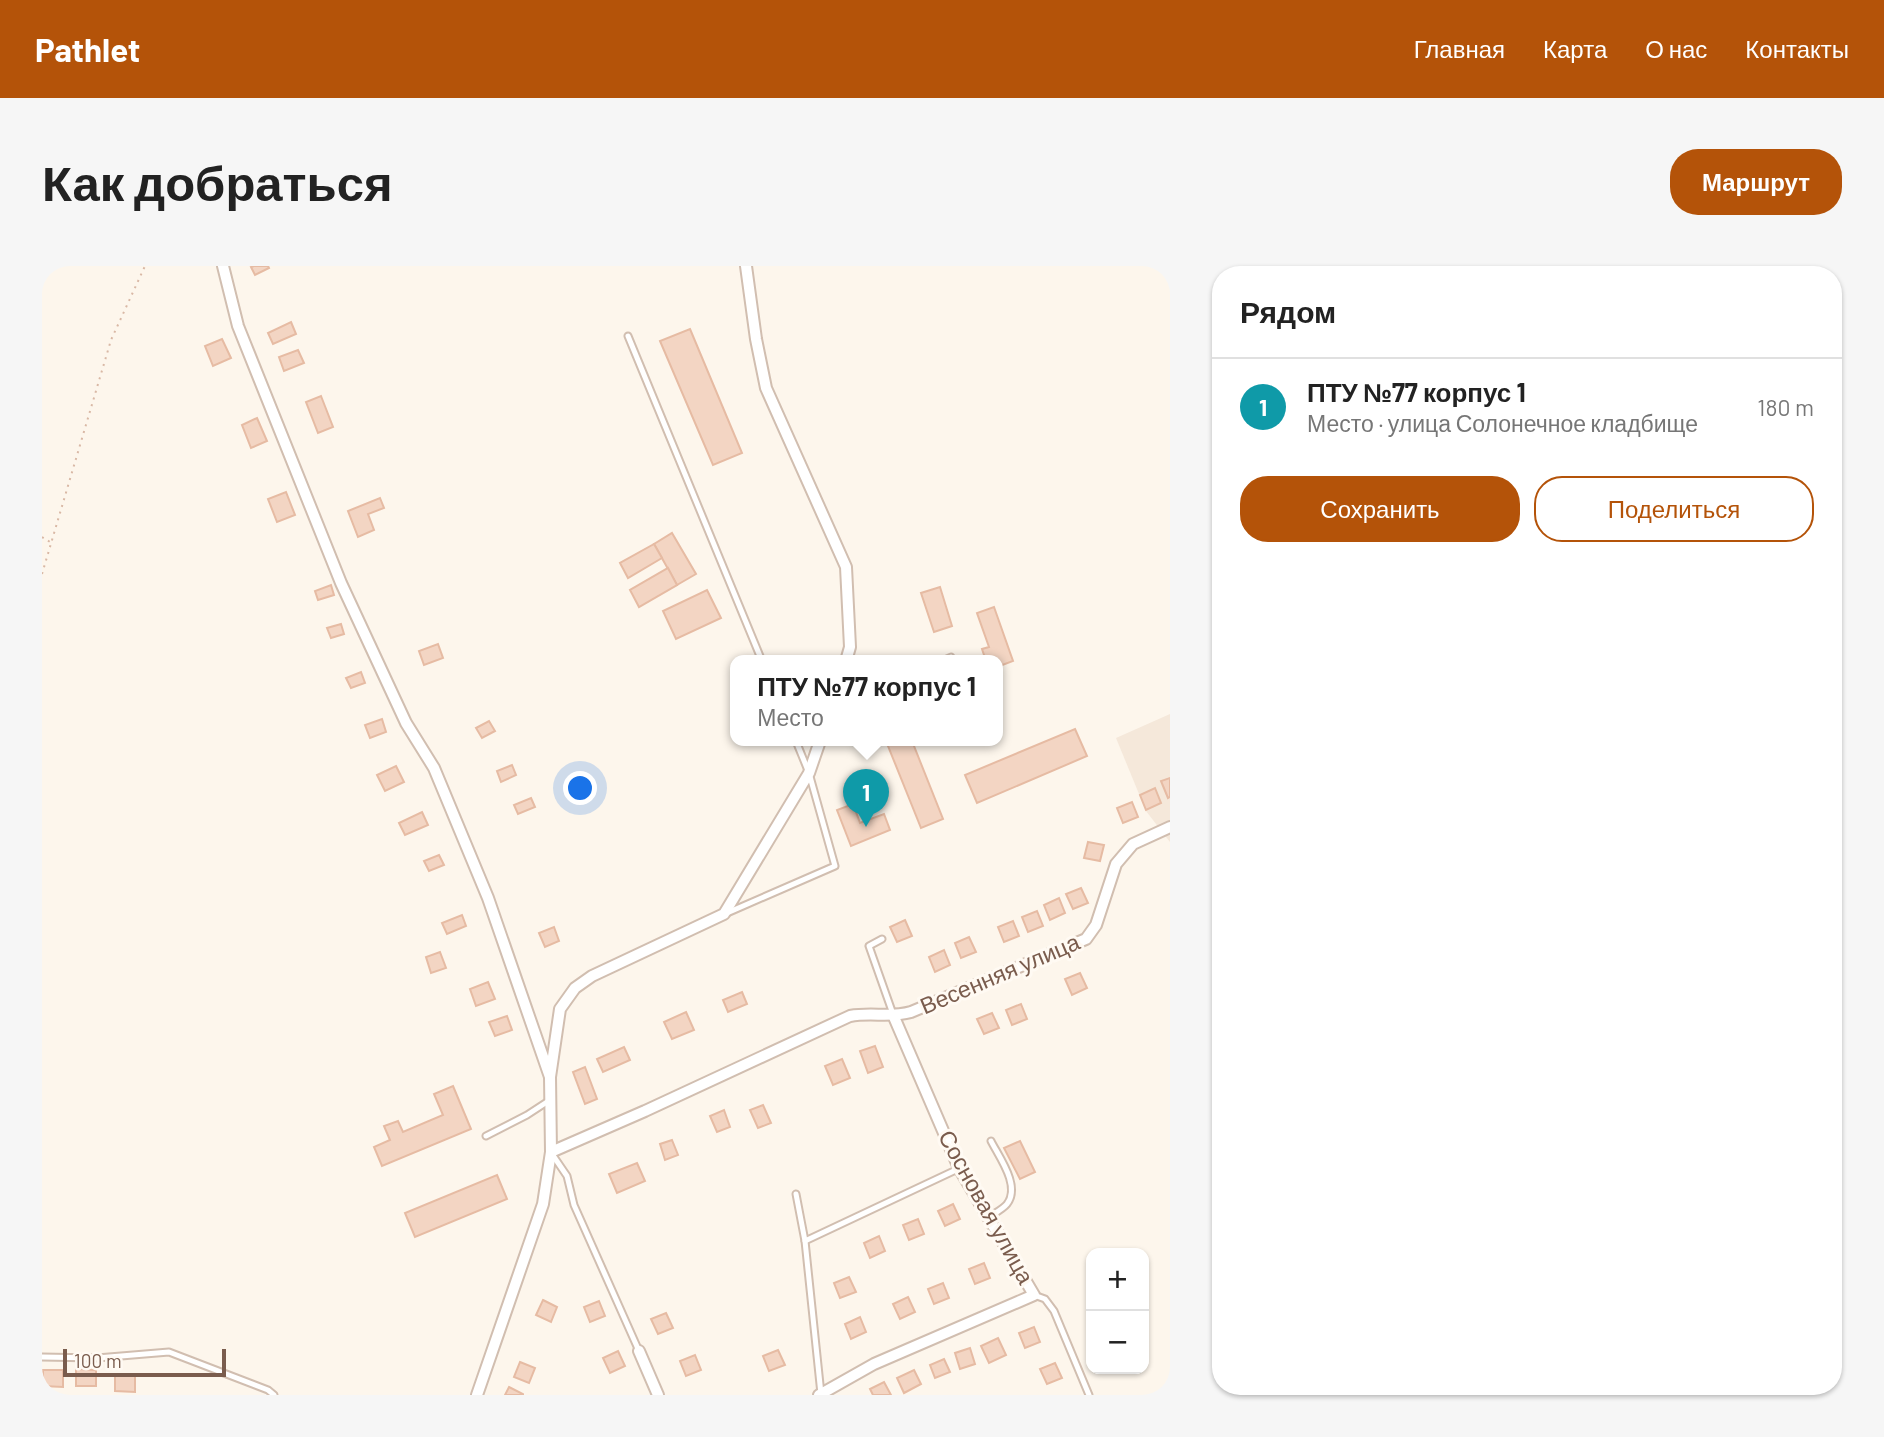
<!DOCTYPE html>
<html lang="ru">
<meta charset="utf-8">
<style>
body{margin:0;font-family:Barlow,sans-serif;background:#f6f6f6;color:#222}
.controls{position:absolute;right:21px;bottom:21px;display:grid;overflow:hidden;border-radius:14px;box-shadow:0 2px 5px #0004}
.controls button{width:63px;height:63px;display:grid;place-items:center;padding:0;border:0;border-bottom:2px solid #e0e0e0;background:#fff;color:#222;font:35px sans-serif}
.scale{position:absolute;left:21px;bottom:18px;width:163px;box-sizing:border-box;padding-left:7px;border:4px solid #7a5c4d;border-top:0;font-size:19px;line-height:24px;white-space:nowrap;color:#7a5c4d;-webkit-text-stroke:5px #fffaf3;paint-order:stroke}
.you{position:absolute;left:539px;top:523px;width:24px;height:24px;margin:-18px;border:5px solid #fff;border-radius:50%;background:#1a73e8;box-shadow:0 0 0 10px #1a73e833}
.badge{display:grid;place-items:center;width:46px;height:46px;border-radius:50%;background:#b45309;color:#fff;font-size:23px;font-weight:700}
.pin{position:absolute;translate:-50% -58px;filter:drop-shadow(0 2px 4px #0008)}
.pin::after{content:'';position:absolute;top:37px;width:24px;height:21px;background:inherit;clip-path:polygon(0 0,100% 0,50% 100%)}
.popup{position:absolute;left:688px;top:389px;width:273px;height:91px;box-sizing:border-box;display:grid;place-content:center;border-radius:14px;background:#fff;filter:drop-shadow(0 2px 5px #0005);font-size:23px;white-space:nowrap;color:#767676}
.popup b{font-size:26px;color:#222}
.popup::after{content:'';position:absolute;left:50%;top:100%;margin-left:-14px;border:14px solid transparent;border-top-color:#fff}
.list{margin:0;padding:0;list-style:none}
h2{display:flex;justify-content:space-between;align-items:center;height:91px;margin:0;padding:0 28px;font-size:30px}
h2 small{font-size:23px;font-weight:400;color:#767676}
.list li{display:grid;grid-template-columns:46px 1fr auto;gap:21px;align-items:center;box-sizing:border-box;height:98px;padding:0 28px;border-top:2px solid #e0e0e0}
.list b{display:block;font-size:26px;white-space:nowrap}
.list p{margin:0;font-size:23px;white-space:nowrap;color:#767676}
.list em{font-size:23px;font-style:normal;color:#767676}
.actions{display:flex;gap:14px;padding:21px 28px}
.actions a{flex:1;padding:16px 0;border:2px solid #b45309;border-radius:28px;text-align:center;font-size:24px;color:#b45309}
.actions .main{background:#b45309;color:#fff}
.map{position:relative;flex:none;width:1128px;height:1129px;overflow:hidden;border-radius:28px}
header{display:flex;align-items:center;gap:42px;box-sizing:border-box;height:98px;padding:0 35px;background:#b45309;color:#fff}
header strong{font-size:33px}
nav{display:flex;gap:38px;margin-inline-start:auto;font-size:24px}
.intro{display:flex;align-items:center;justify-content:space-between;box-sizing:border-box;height:168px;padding:0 42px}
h1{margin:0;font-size:49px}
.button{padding:18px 32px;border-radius:28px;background:#b45309;color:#fff;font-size:24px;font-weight:700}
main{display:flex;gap:42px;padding:0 42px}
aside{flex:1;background:#fff;border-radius:28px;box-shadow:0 2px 5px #0004}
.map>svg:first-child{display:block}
.residential{fill:#f5e8da}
.building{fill:#f3d5c3;stroke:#e6bba3;stroke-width:2}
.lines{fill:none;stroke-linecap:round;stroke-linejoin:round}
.lane-casing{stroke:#d1beb0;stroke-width:9}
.street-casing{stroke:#d1beb0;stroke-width:14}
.path{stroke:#d9b8a5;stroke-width:2;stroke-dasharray:2 5;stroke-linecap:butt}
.lane{stroke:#fff;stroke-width:5}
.street{stroke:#fff;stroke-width:10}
.labels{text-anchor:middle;stroke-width:6;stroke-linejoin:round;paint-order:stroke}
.street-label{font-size:23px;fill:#7a5c4d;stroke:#fffaf3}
</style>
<header>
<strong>Pathlet</strong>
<nav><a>Главная</a><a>Карта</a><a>О нас</a><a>Контакты</a></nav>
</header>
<div class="intro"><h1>Как добраться</h1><a class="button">Маршрут</a></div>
<main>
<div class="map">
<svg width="1128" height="1129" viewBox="0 0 1128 1129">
<rect width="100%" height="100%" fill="#fdf6ec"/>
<polygon class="residential" points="1128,448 1128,576 1104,545 1074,472"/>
<g class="building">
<polygon points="212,0 226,0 227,2 213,9 209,1"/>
<polygon points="249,56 254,68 231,78 226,67"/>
<polygon points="648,63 700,187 671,199 618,75"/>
<polygon points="180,73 189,92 171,100 163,80"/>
<polygon points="256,84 262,97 242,105 237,91"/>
<polygon points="279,130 291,161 276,167 264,136"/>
<polygon points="215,152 225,175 209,182 200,159"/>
<polygon points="244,226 253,249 235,256 226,233"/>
<polygon points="338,232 342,242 326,248 332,264 316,271 306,245"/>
<polygon points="630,267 654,308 635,319 612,278"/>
<polygon points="612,278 620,292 586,312 578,297"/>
<polygon points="626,302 635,319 597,341 588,324"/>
<polygon points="289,319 292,329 276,334 273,325"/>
<polygon points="898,321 910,360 892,366 879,327"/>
<polygon points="665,324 679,352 634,373 621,345"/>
<polygon points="952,341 971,395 955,401 955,395 944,395 940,383 947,381 935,347"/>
<polygon points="299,358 302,368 289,372 285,362"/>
<polygon points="396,378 401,392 382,399 377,385"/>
<polygon points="319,406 323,417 309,422 304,412"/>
<polygon points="340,453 344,466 328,472 323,459"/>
<polygon points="447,455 453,465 440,472 434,462"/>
<polygon points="1033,463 1045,490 935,537 923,509"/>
<polygon points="844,475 870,475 901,553 879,562"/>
<polygon points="470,499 474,509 459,516 455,505"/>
<polygon points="354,500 362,516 343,525 335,509"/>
<polygon points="1128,512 1128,531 1126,532 1119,515"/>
<polygon points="1113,522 1119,537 1104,544 1098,529"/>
<polygon points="489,532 493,541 476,548 472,539"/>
<polygon points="1090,536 1096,551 1081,557 1075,542"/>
<polygon points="811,538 818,557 842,548 848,564 809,580 795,544"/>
<polygon points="380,546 386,559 363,569 357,557"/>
<polygon points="1046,576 1062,579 1058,595 1042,592"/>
<polygon points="397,589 402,599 387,605 382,595"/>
<polygon points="1039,622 1046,637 1031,643 1024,628"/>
<polygon points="1017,632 1023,647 1008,654 1002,639"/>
<polygon points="995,645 1001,660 986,666 980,651"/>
<polygon points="420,649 424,660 405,668 400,657"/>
<polygon points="863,654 870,670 855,676 848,661"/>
<polygon points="971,655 977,670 962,676 956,661"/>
<polygon points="512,661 517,675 503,681 497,667"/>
<polygon points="927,671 934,686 919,692 913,677"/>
<polygon points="902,684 908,699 893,706 887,691"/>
<polygon points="398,686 404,702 389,707 384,691"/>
<polygon points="1038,707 1045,722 1030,729 1023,713"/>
<polygon points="446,716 453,733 434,740 428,723"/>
<polygon points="700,726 705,738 686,746 681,734"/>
<polygon points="979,738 985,753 970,759 964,744"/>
<polygon points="644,746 652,764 630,773 622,756"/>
<polygon points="950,747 957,762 942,768 935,753"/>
<polygon points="465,750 470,764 453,770 447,756"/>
<polygon points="833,780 841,801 826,807 818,785"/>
<polygon points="582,781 588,794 561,806 555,793"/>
<polygon points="800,793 808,812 791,819 783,800"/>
<polygon points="543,801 555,833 543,838 531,806"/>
<polygon points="411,820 429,863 340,900 332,881 348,874 342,860 356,855 361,866 401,849 392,828"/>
<polygon points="721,839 729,857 716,862 708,844"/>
<polygon points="682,844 688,861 675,866 668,850"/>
<polygon points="630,874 636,889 623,894 618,878"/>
<polygon points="978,875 993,906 978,913 962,882"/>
<polygon points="595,897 603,915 575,927 567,908"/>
<polygon points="455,909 465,933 373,971 363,947"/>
<polygon points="911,938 918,953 903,960 896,945"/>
<polygon points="876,953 882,968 867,974 861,959"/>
<polygon points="837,970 843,985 828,992 822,977"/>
<polygon points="942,997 948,1012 933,1018 927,1003"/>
<polygon points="807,1011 814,1026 798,1032 792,1017"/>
<polygon points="901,1017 907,1032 892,1038 886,1023"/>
<polygon points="866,1031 873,1046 858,1053 851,1038"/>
<polygon points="501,1034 515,1041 509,1056 494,1049"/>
<polygon points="557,1035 563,1050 548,1056 542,1041"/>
<polygon points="624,1047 631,1062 616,1068 609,1053"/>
<polygon points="818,1051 824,1066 809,1073 803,1058"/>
<polygon points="992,1061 998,1076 983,1082 977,1067"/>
<polygon points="956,1072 964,1089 947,1097 939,1080"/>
<polygon points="928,1082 933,1098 918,1103 913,1087"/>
<polygon points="736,1084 743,1099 727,1105 721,1090"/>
<polygon points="576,1085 583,1100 568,1107 561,1092"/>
<polygon points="653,1089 659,1104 644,1110 638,1095"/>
<polygon points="902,1093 908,1106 893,1112 888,1099"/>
<polygon points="478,1096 493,1102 487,1117 472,1111"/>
<polygon points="1013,1097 1020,1112 1005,1118 998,1103"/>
<polygon points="34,1103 54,1104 54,1120 34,1120"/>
<polygon points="1,1104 21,1104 21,1121 1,1120"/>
<polygon points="872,1104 879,1118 862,1127 855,1112"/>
<polygon points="73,1109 93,1109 93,1126 73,1125"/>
<polygon points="842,1116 849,1129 831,1129 828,1123"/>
<polygon points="467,1121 481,1128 481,1129 463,1129"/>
</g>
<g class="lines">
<defs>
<g id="lane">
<polyline points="586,70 720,395"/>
<polyline points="900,395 909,391"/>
<polyline points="685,647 793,600 767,507 754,475"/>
<polyline points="840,673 827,680 851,748"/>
<polyline points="444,870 485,849 508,834"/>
<polyline points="510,888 525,910 532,939 597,1085"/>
<polyline points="754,928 763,975"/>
<path d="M947,951C953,947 961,943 965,938C979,920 957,891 949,875"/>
<polyline points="992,1029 1003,1033 1012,1045 1047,1129"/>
<polyline points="0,1091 55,1092 127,1086 226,1124 232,1129"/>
<polyline points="779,1128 763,975 916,903"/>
</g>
<g id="street">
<polyline points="181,0 196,60 299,317 364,457 392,502 446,632 508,811"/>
<polyline points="704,0 714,73 724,122 804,301 808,381 804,395"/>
<path d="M509,886L603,845L808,750C830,746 848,752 869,746L1044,673L1054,659L1074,598L1091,578L1128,561"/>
<polyline points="597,1085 616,1129"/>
<polyline points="435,1129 501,938 509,886 508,811 518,743 533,722 550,710 682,648 767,507 778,475"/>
<polyline points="777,1129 832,1098 992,1029 917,902 852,751"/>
</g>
</defs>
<use href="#lane" class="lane-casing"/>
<use href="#street" class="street-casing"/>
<g class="path">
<polyline points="0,271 8,276"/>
<polyline points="0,308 69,74 103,0"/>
</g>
<use href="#lane" class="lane"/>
<use href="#street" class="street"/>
</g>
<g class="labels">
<g class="street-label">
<text transform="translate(958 708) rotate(-23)" y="8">Весенняя улица</text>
<text transform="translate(944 941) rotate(61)" y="8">Сосновая улица</text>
</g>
</g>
</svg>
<div class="controls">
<button>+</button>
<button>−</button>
</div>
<div class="scale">100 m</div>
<div class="you"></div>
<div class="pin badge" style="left:824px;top:561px;background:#0f9aa8">1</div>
<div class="popup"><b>ПТУ №77 корпус 1</b>Место</div>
</div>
<aside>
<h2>Рядом<small></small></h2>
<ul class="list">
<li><span class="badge" style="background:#0f9aa8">1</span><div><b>ПТУ №77 корпус 1</b><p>Место · улица Солонечное кладбище</p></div><em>180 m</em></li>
</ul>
<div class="actions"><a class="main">Сохранить</a><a>Поделиться</a></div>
</aside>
</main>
